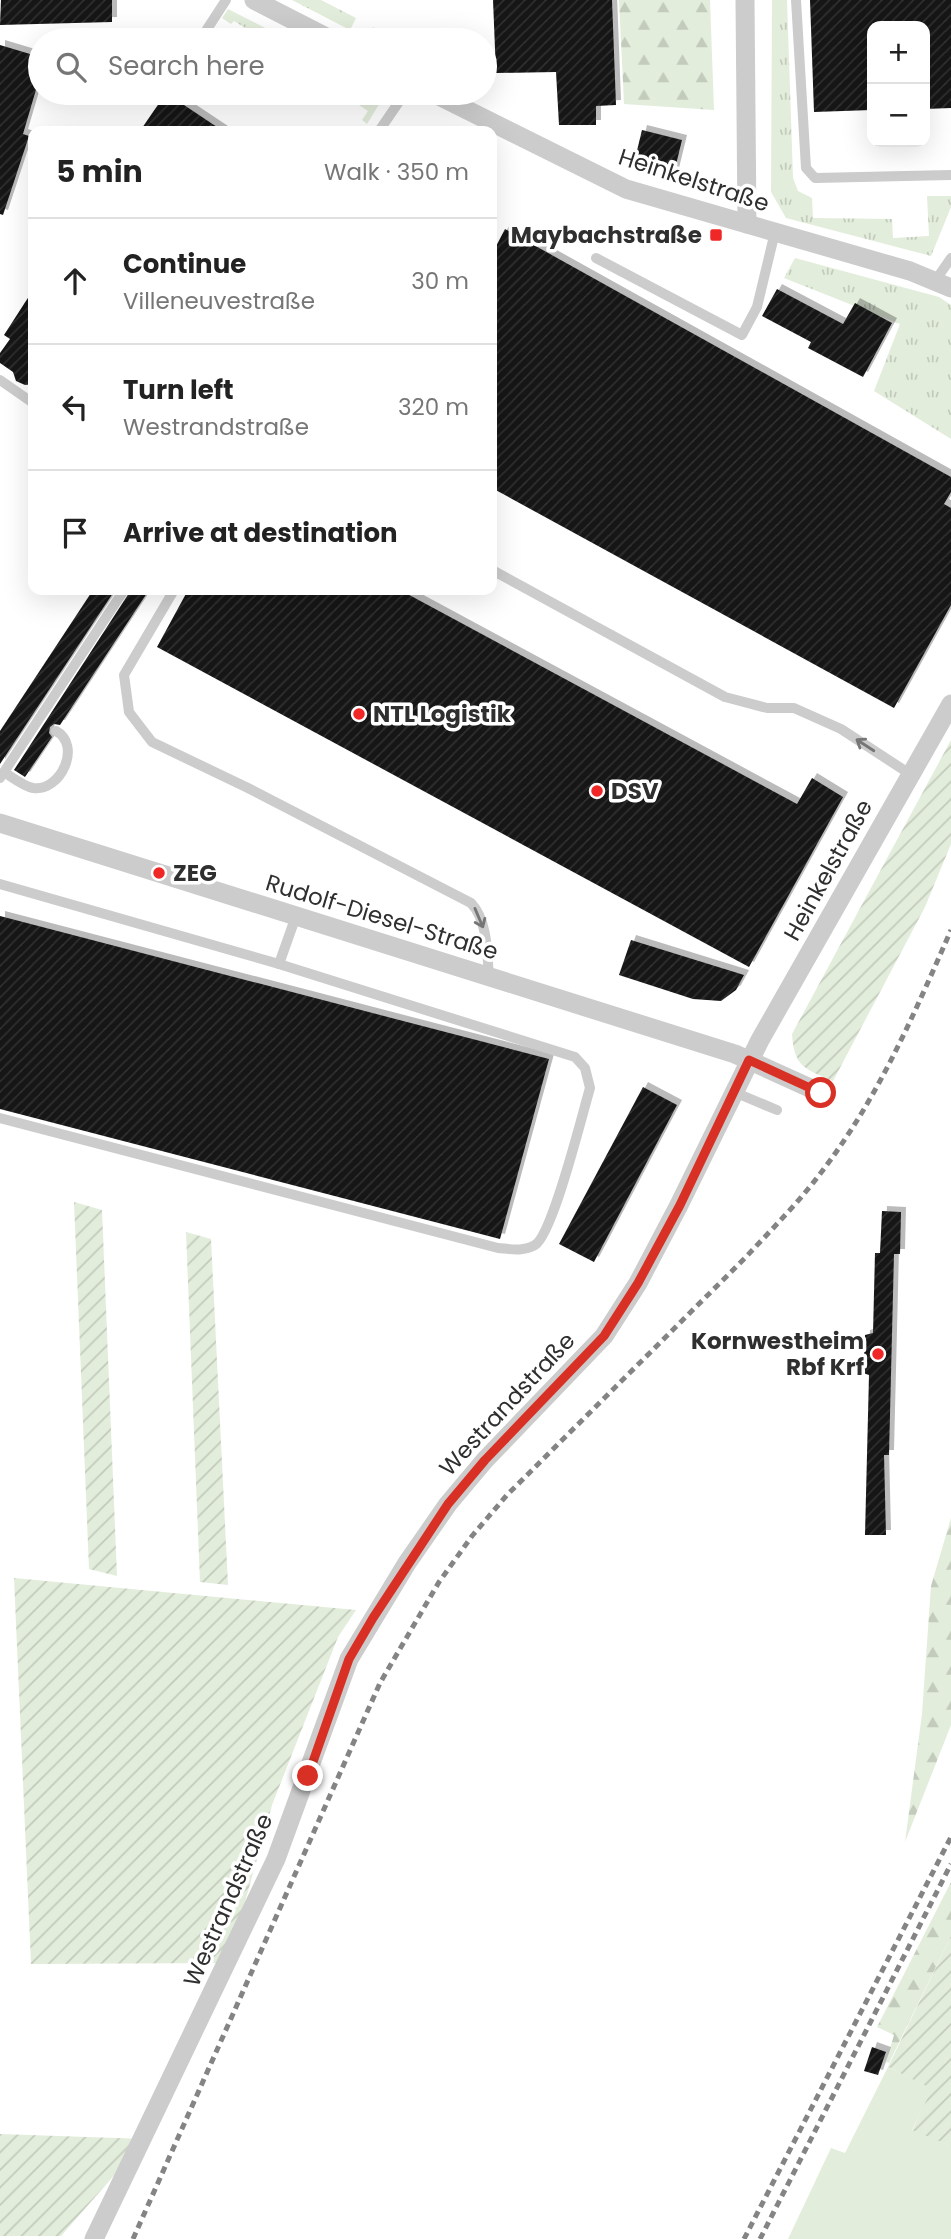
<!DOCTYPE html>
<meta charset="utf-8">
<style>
body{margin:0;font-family:Poppins,sans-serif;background:#f6f6f6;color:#222}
.controls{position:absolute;right:21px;top:21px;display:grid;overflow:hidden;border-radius:14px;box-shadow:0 7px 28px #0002}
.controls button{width:63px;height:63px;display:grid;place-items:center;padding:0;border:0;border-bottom:2px solid #e0e0e0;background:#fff;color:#222;font:35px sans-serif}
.stop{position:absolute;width:21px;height:21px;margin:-16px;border:5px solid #d93025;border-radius:50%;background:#fff}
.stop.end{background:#d93025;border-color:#fff;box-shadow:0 2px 7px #0008}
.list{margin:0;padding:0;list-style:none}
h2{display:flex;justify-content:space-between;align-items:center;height:91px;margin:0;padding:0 28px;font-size:30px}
h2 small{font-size:23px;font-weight:400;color:#767676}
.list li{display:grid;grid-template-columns:46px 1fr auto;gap:21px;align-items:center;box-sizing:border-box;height:126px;padding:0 28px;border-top:2px solid #e0e0e0}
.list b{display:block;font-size:26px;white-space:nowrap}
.list p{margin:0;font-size:23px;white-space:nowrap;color:#767676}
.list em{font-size:23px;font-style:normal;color:#767676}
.icon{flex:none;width:38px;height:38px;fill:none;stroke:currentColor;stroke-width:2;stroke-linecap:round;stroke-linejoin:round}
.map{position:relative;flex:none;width:951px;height:2239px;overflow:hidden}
.search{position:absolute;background:#fff;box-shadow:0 7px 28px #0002;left:28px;top:28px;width:469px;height:77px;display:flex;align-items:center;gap:18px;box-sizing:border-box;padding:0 24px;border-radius:38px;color:#767676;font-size:26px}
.panel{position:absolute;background:#fff;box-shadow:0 7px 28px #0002;left:28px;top:126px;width:469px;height:469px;border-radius:14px}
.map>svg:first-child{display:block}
.grass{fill:url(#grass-tufts)}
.forest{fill:url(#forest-firs)}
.garden{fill:url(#garden-furrows)}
.pitch{fill:#e3eddb}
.building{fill:url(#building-hatch);filter:url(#shadow)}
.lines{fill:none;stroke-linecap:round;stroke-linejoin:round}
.lane{stroke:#ccc;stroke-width:10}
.street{stroke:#ccc;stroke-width:19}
.rail{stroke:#848484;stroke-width:5;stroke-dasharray:7 5;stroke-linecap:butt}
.oneway{stroke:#767676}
.route{stroke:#d93025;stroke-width:9}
.poi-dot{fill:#f02727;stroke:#fff;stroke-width:2.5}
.labels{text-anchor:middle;stroke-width:7;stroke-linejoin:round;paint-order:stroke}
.street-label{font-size:23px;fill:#2f2f2f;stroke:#fff}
.poi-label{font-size:23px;font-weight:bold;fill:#2f2f2f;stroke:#fff;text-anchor:start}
</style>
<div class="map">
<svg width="951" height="2239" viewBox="0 0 951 2239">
<defs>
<pattern id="grass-tufts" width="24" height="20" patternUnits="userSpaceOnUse" patternTransform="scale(1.75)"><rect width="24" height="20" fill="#e3eddb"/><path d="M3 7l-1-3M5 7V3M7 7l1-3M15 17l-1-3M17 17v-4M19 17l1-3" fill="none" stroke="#c3ccbc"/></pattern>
<pattern id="forest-firs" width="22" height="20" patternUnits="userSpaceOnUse" patternTransform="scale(1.75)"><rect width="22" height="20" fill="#e3eddb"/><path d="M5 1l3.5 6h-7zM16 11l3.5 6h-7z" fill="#c3ccbc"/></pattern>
<pattern id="garden-furrows" width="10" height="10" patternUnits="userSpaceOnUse" patternTransform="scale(1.75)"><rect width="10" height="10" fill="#e3eddb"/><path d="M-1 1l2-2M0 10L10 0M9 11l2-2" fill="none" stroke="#c3ccbc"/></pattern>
<pattern id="building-hatch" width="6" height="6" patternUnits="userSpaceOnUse" patternTransform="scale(1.75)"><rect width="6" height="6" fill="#161616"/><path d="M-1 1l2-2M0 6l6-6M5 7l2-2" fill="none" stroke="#303030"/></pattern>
<filter id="shadow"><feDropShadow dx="5" dy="-5" stdDeviation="0" flood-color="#0004"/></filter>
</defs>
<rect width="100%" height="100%" fill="#fff"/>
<g class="grass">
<polygon points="292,0 321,0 356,18 350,30"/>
<polygon points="772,0 787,0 793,178 798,191 812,198 813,218 892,219 893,238 929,236 927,196 951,196 951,207 931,256 786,218 771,192"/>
<polygon points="228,9 289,40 260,40 261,38 234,21 231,24 222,18"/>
<polygon points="373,27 400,40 372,40 367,38"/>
<polygon points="341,93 386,93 367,124 362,120 368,111"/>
<polygon points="795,258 939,297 951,305 951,439 874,391 900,324 784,278"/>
</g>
<g class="forest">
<polygon points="619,0 710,0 714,110 624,104"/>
<polygon points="951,1518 951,1725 905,1842 922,1714 931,1586"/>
<polygon points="951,1882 951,1936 889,2063 886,2062 894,2035 877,2027"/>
</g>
<g class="garden">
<path d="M951,740V844L925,907L833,1081C805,1069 794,1067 792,1034Z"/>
<polygon points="74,1202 102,1210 117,1576 89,1569"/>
<polygon points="186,1232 211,1239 228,1585 200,1582"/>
<polygon points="14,1578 356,1610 338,1637 272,1805 228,1963 31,1964"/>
<polygon points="951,1936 951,2146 912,2131 931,2089 888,2067"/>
<polygon points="0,2134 146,2139 61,2236 0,2236"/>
</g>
<polygon class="pitch" points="888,2067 932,2089 912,2130 951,2146 951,2239 788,2239 831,2148 845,2153"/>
<g class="building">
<polygon points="1,0 112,0 112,22 0,25"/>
<polygon points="493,0 612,0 616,105 596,106 596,125 559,125 556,72 496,73"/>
<polygon points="810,0 951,0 951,108 925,109 925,26 872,26 872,110 814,112"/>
<polygon points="0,45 40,57 40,76 23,134 29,136 3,215 0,214"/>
<polygon points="166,93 223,131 140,131"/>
<polygon points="642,130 682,140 674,173 634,163"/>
<polygon points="505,229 951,477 951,492 944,504 951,508 951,605 894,708 492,488 492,254"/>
<polygon points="777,289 843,324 855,303 892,323 863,377 808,348 811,342 762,316"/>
<polygon points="33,290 33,384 25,385 16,381 13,372 0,363 0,353 10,339 4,335"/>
<polygon points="93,590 115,590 0,764 0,731"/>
<polygon points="131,590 149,590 60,725 54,724 50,727 49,733 52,737 25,777 14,770"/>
<polygon points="188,590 400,590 797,804 812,778 843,797 749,967 157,647"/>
<polygon points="0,916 549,1059 500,1239 0,1109"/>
<polygon points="631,940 744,975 736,990 721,1001 693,999 619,975"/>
<polygon points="643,1087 677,1105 594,1262 559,1244"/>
<polygon points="882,1211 901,1212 900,1254 894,1254 889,1455 884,1455 886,1535 865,1535 869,1375 863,1373 865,1335 873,1333 875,1253 880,1253"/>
<polygon points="872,2047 886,2052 878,2075 864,2071"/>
</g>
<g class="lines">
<g class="lane">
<polyline points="796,0 806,168 815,178 951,175"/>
<polyline points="200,40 226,0"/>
<polyline points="379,131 405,93"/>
<polyline points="596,258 742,335 757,307 775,232"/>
<polyline points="935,281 951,258"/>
<polyline points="0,380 33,403"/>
<polyline points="492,570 725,697 767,708 794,708 841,729 910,774"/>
<path d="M174,590L124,675L129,712L152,742L248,788L471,903C488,921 487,953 489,977"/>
<path d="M4,772C12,777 23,786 33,788C61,792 82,745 56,731"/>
<polyline points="0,778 124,590"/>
<path d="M0,884L279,964L575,1057L585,1068L590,1088C582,1115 553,1234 535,1245C523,1252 510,1249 498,1248L0,1118"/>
<polyline points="279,964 296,916"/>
<polyline points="734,1092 777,1110"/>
</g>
<g class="street">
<polyline points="254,0 332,40"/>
<polyline points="745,0 747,224"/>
<polyline points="433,93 626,189 910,271 951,288"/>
<polyline points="0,823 735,1054 821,1093"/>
<polyline points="94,2239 276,1859 349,1659 407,1563 448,1504 485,1460 604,1336 638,1283 679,1205 760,1040 951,704"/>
</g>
<g class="rail">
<path d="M133,2239L380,1683L439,1582L472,1536L507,1495L745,1258C773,1228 802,1199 826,1166C880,1094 915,1012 951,930"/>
<polyline points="744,2239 951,1837"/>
<polyline points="760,2239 951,1864"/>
</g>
</g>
<defs><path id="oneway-shaft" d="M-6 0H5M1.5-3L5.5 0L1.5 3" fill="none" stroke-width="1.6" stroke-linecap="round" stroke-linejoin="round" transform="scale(1.75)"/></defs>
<g class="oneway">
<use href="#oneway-shaft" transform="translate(865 745) rotate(-147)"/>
<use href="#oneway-shaft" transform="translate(479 918) rotate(67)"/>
</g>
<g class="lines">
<polyline class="route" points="308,1776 349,1659 373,1618 448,1504 485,1460 604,1336 638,1283 680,1205 749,1060 821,1093"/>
</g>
<g class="poi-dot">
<rect x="709" y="228" width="14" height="14" rx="3.5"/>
<circle cx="359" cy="714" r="7"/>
<circle cx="597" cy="791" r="7"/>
<circle cx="159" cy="873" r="7"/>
<circle cx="878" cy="1354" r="7"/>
</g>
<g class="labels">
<g class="street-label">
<text transform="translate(694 180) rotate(18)" y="8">Heinkelstraße</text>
<text transform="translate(828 870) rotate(-61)" y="8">Heinkelstraße</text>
<text transform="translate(382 917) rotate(17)" y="8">Rudolf-Diesel-Straße</text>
<text transform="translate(507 1404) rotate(-47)" y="8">Westrandstraße</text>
<text transform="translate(228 1900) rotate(-66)" y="8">Westrandstraße</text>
</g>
<g class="poi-label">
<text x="702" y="243" text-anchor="end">Maybachstraße</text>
<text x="373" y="722">NTL Logistik</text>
<text x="611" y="799">DSV</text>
<text x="173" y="881">ZEG</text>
<text x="864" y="1349" text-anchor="end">Kornwestheim<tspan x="864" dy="26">Rbf Krf</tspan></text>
</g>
</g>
</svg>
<div class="controls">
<button>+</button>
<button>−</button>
</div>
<div class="stop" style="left:821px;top:1093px"></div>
<div class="stop end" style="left:308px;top:1776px"></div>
<div class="search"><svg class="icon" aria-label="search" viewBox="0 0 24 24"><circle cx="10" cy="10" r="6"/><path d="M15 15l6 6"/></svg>Search here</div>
<section class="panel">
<h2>5 min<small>Walk · 350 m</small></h2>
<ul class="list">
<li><svg class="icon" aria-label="ahead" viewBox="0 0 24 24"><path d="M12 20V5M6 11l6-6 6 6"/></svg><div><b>Continue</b><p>Villeneuvestraße</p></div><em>30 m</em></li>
<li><svg class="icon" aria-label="left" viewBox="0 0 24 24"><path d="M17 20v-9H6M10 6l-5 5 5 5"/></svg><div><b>Turn left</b><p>Westrandstraße</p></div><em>320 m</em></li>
<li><svg class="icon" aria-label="arrive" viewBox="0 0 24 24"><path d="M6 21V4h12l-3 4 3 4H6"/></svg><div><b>Arrive at destination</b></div></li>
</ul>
</section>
</div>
